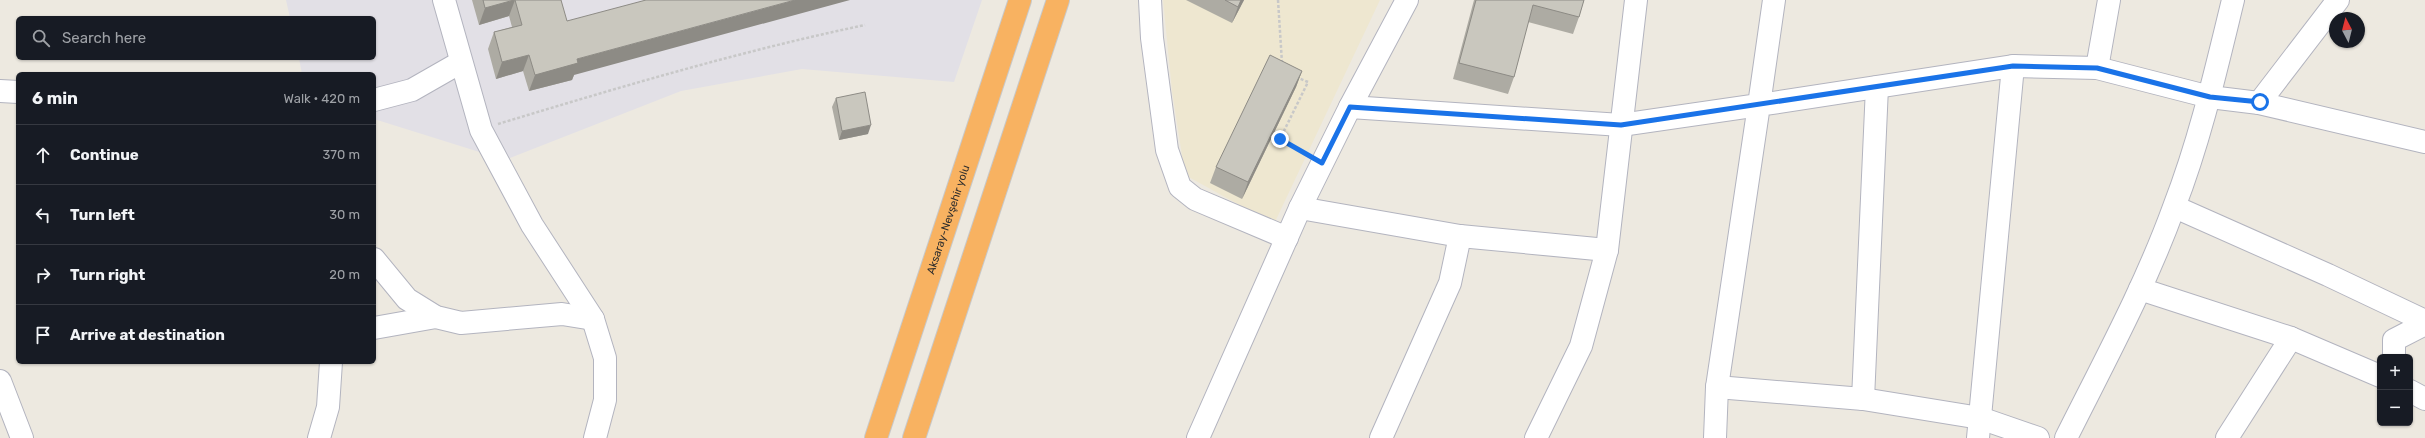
<!DOCTYPE html>
<meta charset="utf-8">
<style>
body{margin:0;font-family:Rubik,sans-serif;background:#20242c;color:#f1f3f6}
.controls{position:absolute;right:12px;bottom:12px;display:grid;overflow:hidden;border-radius:6px;box-shadow:0 1px 3px #0004}
.controls button{width:36px;height:36px;display:grid;place-items:center;padding:0;border:0;border-bottom:1px solid #363941;background:#171b24;color:#f1f3f6;font:20px sans-serif}
.compass{position:absolute;left:2329px;top:12px;width:36px;height:36px;border-radius:50%;background:#171b24;box-shadow:0 1px 3px #0004;rotate:353deg}
.stop{position:absolute;width:12px;height:12px;margin:-9px;border:3px solid #1a73e8;border-radius:50%;background:#fff}
.stop.end{background:#1a73e8;border-color:#fff;box-shadow:0 1px 4px #0008}
.list{margin:0;padding:0;list-style:none}
h2{display:flex;justify-content:space-between;align-items:center;height:52px;margin:0;padding:0 16px;font-size:17px}
h2 small{font-size:13px;font-weight:400;color:#9ea1a6}
.list li{display:grid;grid-template-columns:26px 1fr auto;gap:12px;align-items:center;box-sizing:border-box;height:60px;padding:0 16px;border-top:1px solid #363941}
.list b{display:block;font-size:15px;white-space:nowrap}
.list em{font-size:13px;font-style:normal;color:#9ea1a6}
.icon{flex:none;width:22px;height:22px;fill:none;stroke:currentColor;stroke-width:2;stroke-linecap:round;stroke-linejoin:round}
.map{position:relative;flex:none;width:2425px;height:438px;overflow:hidden}
.search{position:absolute;background:#171b24;box-shadow:0 1px 3px #0004;left:16px;top:16px;width:360px;height:44px;display:flex;align-items:center;gap:10px;box-sizing:border-box;padding:0 14px;border-radius:6px;color:#9ea1a6;font-size:15px}
.panel{position:absolute;background:#171b24;box-shadow:0 1px 3px #0004;left:16px;top:72px;width:360px;height:292px;border-radius:6px}
.map>svg:first-child{display:block}
.industrial{fill:#e2e0e6}
.education{fill:#eee7d0}
.lines{fill:none;stroke-linecap:round;stroke-linejoin:round}
.minor-casing{stroke:#b3b4bf;stroke-width:24}
.highway-casing{stroke:#c8c8c8;stroke-width:24}
.path{stroke:#c8c8c8;stroke-width:2.5;stroke-dasharray:3 2;stroke-linecap:butt}
.minor{stroke:#fff;stroke-width:22}
.highway{stroke:#f8b261;stroke-width:22}
.wall{fill:#adaba3}
.shaded-wall{fill:#8d8b85}
.building{fill:#c9c7be;stroke:#8d8b85}
.route{stroke:#1a73e8;stroke-width:5}
.labels{text-anchor:middle;stroke-width:3.5;stroke-linejoin:round;paint-order:stroke}
.street-label{font-size:11px;fill:#2d2d2d;stroke:#fff}
</style>
<div class="map">
<svg width="2425" height="438" viewBox="0 0 2425 438">
<rect width="100%" height="100%" fill="#ede9e0"/>
<polygon class="industrial" points="286,0 982,0 954,82 802,69 681,91 505,160 374,119 374,74 302,74 299,58 374,58 374,18 290,18"/>
<polygon class="education" points="1163,0 1380,0 1274,224 1185,175 1172,91"/>
<g class="lines">
<defs>
<g id="minor">
<polyline points="444,0 481,130 532,225 593,319 605,358 605,400 595,438"/>
<polyline points="1150,0 1152,38 1167,150 1180,187 1195,199 1287,238"/>
<polyline points="2097,68 2109,0"/>
<polyline points="0,91 18,92"/>
<polyline points="374,100 412,90 461,62"/>
<polyline points="2259,103 2338,0"/>
<polyline points="1350,107 1621,125 1759,105 1774,0"/>
<polyline points="2175,207 2328,275 2425,321"/>
<polyline points="1300,208 1460,236 1607,250"/>
<polyline points="374,259 407,299 436,317 461,323 562,314 593,319"/>
<polyline points="2140,289 2291,338 2380,376"/>
<polyline points="374,328 436,317"/>
<polyline points="2394,357 2394,340 2425,324"/>
<polyline points="0,381 22,438"/>
<polyline points="1717,387 1863,399 1980,418 2038,438"/>
<polyline points="2410,391 2425,399"/>
<polyline points="1863,399 1877,87"/>
<polyline points="319,438 328,407 331,362"/>
<polyline points="1198,438 1300,208 1350,107 1407,0"/>
<polyline points="1381,438 1450,283 1460,236"/>
<polyline points="1536,438 1581,346 1607,250 1636,0"/>
<polyline points="1715,438 1717,387 1759,105 2013,66 2097,68 2210,97 2259,103 2425,142"/>
<polyline points="1978,438 2013,66"/>
<path d="M2066,438C2104,362 2145,287 2174,207C2200,140 2216,70 2233,0"/>
<polyline points="2227,438 2291,338"/>
</g>
<g id="highway">
<path id="s1" d="M876,438L1020,0"/>
<polyline points="914,438 1058,0"/>
</g>
</defs>
<use href="#minor" class="minor-casing"/>
<use href="#highway" class="highway-casing"/>
<g class="path">
<polyline points="1278,0 1282,63"/>
<polyline points="1296,77 1308,82 1280,139 1306,154"/>
<path d="M498,124C620,87 741,51 865,25"/>
</g>
<use href="#minor" class="minor"/>
<use href="#highway" class="highway"/>
</g>
<g class="wall">
<polygon points="472,0 561,0 574,75 572,80 529,91 523,71 496,79 488,49 494,32 512,27 509,16 479,25"/>
<polygon points="1186,0 1244,0 1232,23"/>
<polygon points="1474,0 1584,0 1579,17 1573,34 1528,22 1514,77 1508,94 1453,79"/>
<polygon points="1302,71 1296,87 1242,199 1210,183 1216,167"/>
<polygon points="836,98 868,134 839,140 832,107"/>
</g>
<g class="shaded-wall">
<polygon points="515,0 509,16 479,25 485,8"/>
<polygon points="795,0 850,0 574,75 572,80 529,91 535,75 577,59"/>
<polygon points="1241,0 1244,0 1232,23 1238,7"/>
<polygon points="529,55 523,71 496,79 502,62"/>
<polygon points="1302,71 1296,87 1242,199 1248,182"/>
<polygon points="871,125 868,134 839,140 842,131"/>
</g>
<g class="building">
<polygon points="483,0 514,0 485,8"/>
<polygon points="515,0 561,0 567,21 646,0 795,0 577,59 578,63 535,75 529,55 502,62 494,32 522,25"/>
<polygon points="1225,0 1241,0 1238,7"/>
<polygon points="1476,0 1584,0 1579,17 1533,5 1514,77 1459,63"/>
<polygon points="1270,55 1302,71 1248,182 1216,167"/>
<polygon points="865,92 871,125 842,131 836,98"/>
</g>
<g class="lines">
<polyline class="route" points="1280,139 1322,163 1350,107 1621,125 2013,66 2097,68 2210,97 2260,102"/>
</g>
<g class="labels">
<g class="street-label">
<text dy="4" stroke="none"><textPath href="#s1" startOffset="230">Aksaray-Nevşehir yolu</textPath></text>
</g>
</g>
</svg>
<div class="controls">
<button>+</button>
<button>−</button>
</div>
<svg class="compass" viewBox="-18 -18 36 36"><path d="M0-13l5 13h-10z" fill="#e53935"/><path d="M0 13l5-13h-10z" fill="#9ea1a6"/></svg>
<div class="stop" style="left:2260px;top:102px"></div>
<div class="stop end" style="left:1280px;top:139px"></div>
<div class="search"><svg class="icon" aria-label="search" viewBox="0 0 24 24"><circle cx="10" cy="10" r="6"/><path d="M15 15l6 6"/></svg>Search here</div>
<section class="panel">
<h2>6 min<small>Walk · 420 m</small></h2>
<ul class="list">
<li><svg class="icon" aria-label="ahead" viewBox="0 0 24 24"><path d="M12 20V5M6 11l6-6 6 6"/></svg><div><b>Continue</b></div><em>370 m</em></li>
<li><svg class="icon" aria-label="left" viewBox="0 0 24 24"><path d="M17 20v-9H6M10 6l-5 5 5 5"/></svg><div><b>Turn left</b></div><em>30 m</em></li>
<li><svg class="icon" aria-label="right" viewBox="0 0 24 24"><path d="M7 20v-9h11M14 6l5 5-5 5"/></svg><div><b>Turn right</b></div><em>20 m</em></li>
<li><svg class="icon" aria-label="arrive" viewBox="0 0 24 24"><path d="M6 21V4h12l-3 4 3 4H6"/></svg><div><b>Arrive at destination</b></div></li>
</ul>
</section>
</div>
